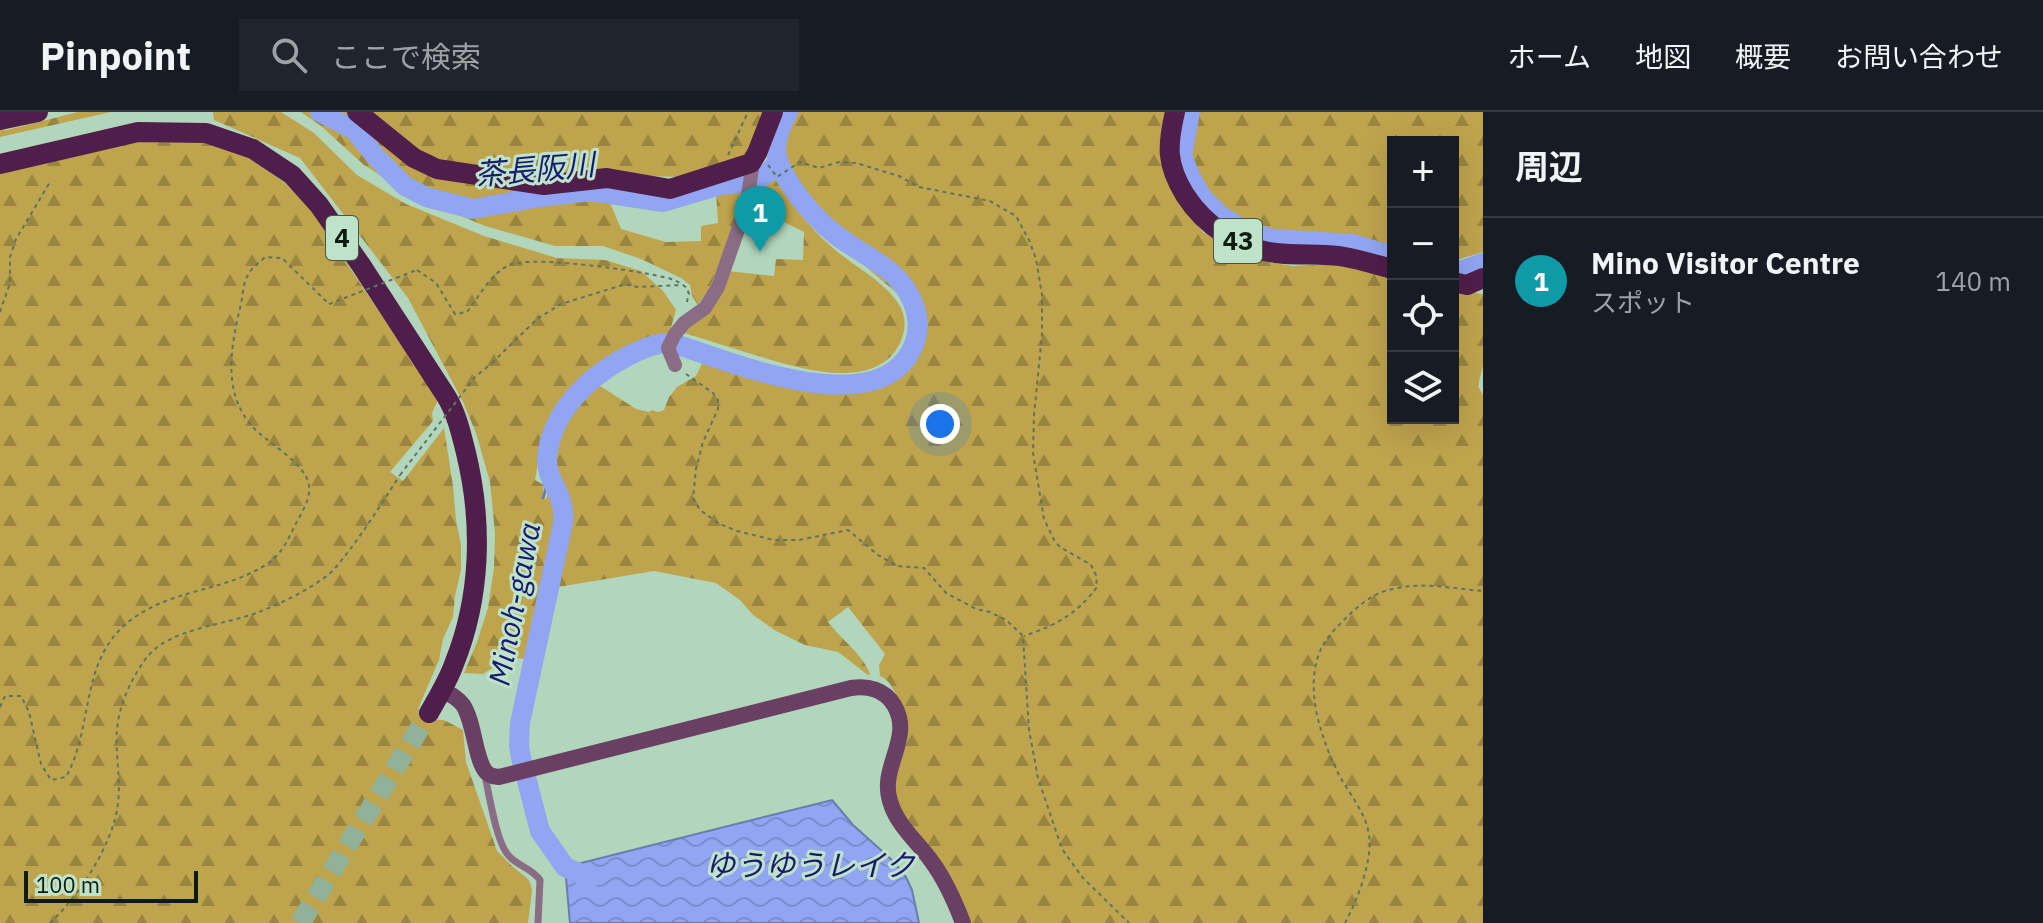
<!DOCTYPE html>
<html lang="ja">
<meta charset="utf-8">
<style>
body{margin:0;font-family:"IBM Plex Sans","Noto Sans JP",sans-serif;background:#20242c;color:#f1f3f6}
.controls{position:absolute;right:24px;top:24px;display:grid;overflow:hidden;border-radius:0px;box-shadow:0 8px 32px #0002}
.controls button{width:72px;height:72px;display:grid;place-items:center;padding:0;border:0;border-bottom:2px solid #363941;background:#171b24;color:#f1f3f6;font:40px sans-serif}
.scale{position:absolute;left:24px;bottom:20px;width:174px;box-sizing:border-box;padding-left:8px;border:4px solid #0e1b11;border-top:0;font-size:22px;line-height:28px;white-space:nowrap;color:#0e1b11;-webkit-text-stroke:6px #bfe3c8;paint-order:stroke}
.you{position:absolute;left:940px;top:312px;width:28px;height:28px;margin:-20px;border:6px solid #fff;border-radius:50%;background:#1a73e8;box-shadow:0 0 0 12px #1a73e833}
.badge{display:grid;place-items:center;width:52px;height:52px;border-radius:50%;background:#c595c4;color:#fff;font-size:26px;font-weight:700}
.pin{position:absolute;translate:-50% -66px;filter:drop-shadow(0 2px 4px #0008)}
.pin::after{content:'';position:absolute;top:42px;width:28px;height:24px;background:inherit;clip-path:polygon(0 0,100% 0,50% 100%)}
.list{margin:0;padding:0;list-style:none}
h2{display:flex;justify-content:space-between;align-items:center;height:104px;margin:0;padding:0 32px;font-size:34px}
h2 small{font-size:26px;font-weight:400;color:#9ea1a6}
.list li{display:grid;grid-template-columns:52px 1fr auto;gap:24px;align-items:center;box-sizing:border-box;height:128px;padding:0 32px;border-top:2px solid #363941}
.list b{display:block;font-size:30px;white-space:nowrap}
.list p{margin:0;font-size:26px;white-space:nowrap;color:#9ea1a6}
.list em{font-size:26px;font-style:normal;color:#9ea1a6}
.icon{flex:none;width:44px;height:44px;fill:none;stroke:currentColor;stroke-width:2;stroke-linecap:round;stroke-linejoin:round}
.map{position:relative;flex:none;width:1483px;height:811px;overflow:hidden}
header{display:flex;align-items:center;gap:48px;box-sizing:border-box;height:112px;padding:0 40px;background:#171b24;border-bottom:2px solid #363941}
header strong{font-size:38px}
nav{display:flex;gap:44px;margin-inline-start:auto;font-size:28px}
.search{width:560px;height:72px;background:#20242c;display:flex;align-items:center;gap:20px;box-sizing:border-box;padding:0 28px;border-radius:0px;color:#9ea1a6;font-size:30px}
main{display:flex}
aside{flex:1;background:#171b24}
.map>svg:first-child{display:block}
.forest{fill:url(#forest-firs)}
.water{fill:url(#water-waves);stroke:#6a7cae;stroke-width:2}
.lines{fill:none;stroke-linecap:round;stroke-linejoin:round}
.stream{stroke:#6a7cae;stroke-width:3}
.river{stroke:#91a5f2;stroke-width:20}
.primary-tunnel{stroke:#91b199;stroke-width:20;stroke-dasharray:20 10;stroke-linecap:butt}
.path{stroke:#5c7462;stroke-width:2;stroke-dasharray:4 4;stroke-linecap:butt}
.lane{stroke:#8a6d85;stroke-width:7}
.street{stroke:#8a6d85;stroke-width:14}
.secondary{stroke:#694063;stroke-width:16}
.primary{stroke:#501e4b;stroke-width:20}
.path-bridge{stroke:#5c7462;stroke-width:2;stroke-dasharray:4 4;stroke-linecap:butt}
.labels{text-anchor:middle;stroke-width:6;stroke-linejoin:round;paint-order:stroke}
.shield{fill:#bfe3c8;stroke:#435748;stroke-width:2}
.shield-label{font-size:26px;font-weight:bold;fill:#0e1b11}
.water-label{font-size:30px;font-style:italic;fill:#181970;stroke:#bfe3c8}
</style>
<header>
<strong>Pinpoint</strong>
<div class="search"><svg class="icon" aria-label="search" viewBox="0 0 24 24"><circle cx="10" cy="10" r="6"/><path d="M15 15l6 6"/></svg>ここで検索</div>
<nav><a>ホーム</a><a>地図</a><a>概要</a><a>お問い合わせ</a></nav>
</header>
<main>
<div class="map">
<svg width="1483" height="811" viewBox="0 0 1483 811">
<defs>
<pattern id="forest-firs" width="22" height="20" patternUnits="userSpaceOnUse" patternTransform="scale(2)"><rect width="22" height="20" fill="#bea44d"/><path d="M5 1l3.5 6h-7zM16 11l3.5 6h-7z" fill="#99853f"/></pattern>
<pattern id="water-waves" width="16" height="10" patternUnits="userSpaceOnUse" patternTransform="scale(2)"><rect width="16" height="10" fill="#91a5f2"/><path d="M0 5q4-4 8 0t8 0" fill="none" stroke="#7c8dce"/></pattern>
</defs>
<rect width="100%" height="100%" fill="#b2d6bb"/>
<g class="forest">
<polygon points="78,0 111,0 0,25 0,17 7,18"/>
<path d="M213,0H281L314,21L357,63L406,92L484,124L557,146L605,148L641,159L663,179L676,198L668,226C621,233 589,254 562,293C556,302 550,310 546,320C540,335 538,352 535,368L544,373L542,386L546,387L549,376L556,392L557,407L536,504H533L524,547L510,545L483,562L464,561L477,530L488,496L494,456L495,421L490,370L476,321L463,290L408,186L300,46L214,8Z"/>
<polygon points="301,0 347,0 404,49 603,74 621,117 666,130 701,129 701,114 718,111 716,81 674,93 669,83 734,66 748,65 747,77 711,173 698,193 692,184 690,173 681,166 641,147 603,134 555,134 485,114 411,83 364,53 321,14"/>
<polygon points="371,0 766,0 746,41 741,45 684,65 639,64 586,56 545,65 439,49 417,40"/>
<path d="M781,0H1169L1189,104L1204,121L1243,145L1292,154L1342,152L1393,163V306H1453V177L1483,182V253L1478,274L1483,283V811H970C955,788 895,704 895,682C894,644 922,624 899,587C892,577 892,570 880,564L879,553L885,542L848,495L828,510C840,526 864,544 870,562L868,563L838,540L805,533L776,519L753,503L740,488L716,471L654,459L558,475C563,451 571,426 571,401C571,383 560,370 556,353C550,327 578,287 597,272L636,297L649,300L652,298L658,300L664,298L669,285L677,275L696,264L709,237C756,251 870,296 903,241C914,223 913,206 905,188L819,115L796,88L771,53L770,31Z"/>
<polygon points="1199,0 1483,0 1483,140 1453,149 1453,30 1393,30 1393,136 1352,126 1272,118 1245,111 1224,99 1204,74 1189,42"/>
<polygon points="139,26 205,30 246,44 285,71 312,99 438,288 432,301 433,309 390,360 403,369 444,316 453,374 456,408 461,433 461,458 455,484 453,505 443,527 439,548 418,597 437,608 444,608 463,618 466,650 497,739 512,754 529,768 532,778 528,811 0,811 0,61"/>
<path d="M768,56C787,86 806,113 833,136C852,153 884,169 898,191C907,204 906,218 900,231C874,284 790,253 748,241C727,234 706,228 684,221L728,159L774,164L776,147L803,148L804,120L764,100L751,89L754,65Z"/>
</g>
<polygon class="water" points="832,688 853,713 893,749 906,765 912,778 919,811 570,811 565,755"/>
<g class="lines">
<polyline class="stream" points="543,386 550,363"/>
<g class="river">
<polyline points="320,0 354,18 377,46 405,74 426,85 473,97 540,85 591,79 663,90 721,73 755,69 769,60 777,51"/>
<polyline points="1190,0 1182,44 1191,66 1202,85 1221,104 1242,117 1272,127 1353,132 1393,144"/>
<polyline points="1453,158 1461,159 1483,151"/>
<path d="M590,766L565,755L540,719L521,646L519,633L520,611L563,411C566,381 546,370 547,346C551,300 589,264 628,244C642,237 659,229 675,232C731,250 877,311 912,237C922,217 918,197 907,179C891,153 859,141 836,123C819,110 806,95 794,78C773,47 770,35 788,0"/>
</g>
<polyline class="primary-tunnel" points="300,811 429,601"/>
<g class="path">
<polyline points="728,43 748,0"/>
<path d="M768,53L777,65L800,50L819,56L839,50L856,51L899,64L919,75L990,89L1016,104L1029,128L1036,147L1042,183V223L1034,303L1033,341L1044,407L1054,428L1060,435L1091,453L1096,463L1097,475C1076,503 1056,513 1024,524"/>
<path d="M417,158L436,171L455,202L467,200C479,184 491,162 509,153C532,143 644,159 671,167C677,169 682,172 687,176L689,182L686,193"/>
<polyline points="0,200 10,171 10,145 16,127 50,70"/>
<polyline points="492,251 537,207 561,192 626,172 637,175 682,173"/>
<polyline points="686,262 713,281 718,288 718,297 703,330 696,357 693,386 700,398 718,411 737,419 774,428 799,428 848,418 878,443 897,454 924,456 946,481 976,497 990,500 1006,508 1023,524 1029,618 1038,666 1062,737 1082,765 1129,811"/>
<path d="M0,595L5,584H21L29,600L41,652L51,668L66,665C96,611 77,542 138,503C177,477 228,478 267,452C281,443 288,428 295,413C301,402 311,387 309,374C306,350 266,331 251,313C222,279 231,233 241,192C243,183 243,170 248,163C251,156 260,150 265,145L282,146L329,192"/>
<path d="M50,811C79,784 114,731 118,691C121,666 115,642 117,618C119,592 132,565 147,545C170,516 226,513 259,500C282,491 309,478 329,462C335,457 340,450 345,444C365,418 382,391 400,363"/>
<path d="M1345,811C1357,789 1373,748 1369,723C1366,701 1350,683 1339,663C1333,651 1327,637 1323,624C1314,598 1309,566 1320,539C1325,526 1340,512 1350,502C1365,488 1378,479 1398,476C1425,470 1455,477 1483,479"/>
</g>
<path class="lane" d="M488,664L486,669C490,687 497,732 509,744C518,754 533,757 540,768L538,811"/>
<polyline class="street" points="675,253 668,236 675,222 684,211 705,196 718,175 747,92 753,49"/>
<path class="secondary" d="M442,578C450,582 457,585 463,593C475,611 475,650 487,661C492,665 493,664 499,665L851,576C868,573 885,578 894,593C914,626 879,655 890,689C897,714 918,730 932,750C946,769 955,790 963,811"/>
<g class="primary">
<polyline points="357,0 414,46 437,57 544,73 607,66 670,77 751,51 757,41 773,0"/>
<path d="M1175,0C1167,34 1166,52 1185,83C1205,114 1239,137 1276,141C1299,144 1322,141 1345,145C1361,148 1377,153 1393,157"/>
<polyline points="0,8 38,0"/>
<path d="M0,52L138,20L206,21L253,37L292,63L319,93L361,153L446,284C457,302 461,321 466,341C483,411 481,485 454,552C448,569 438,585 429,601"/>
<polyline points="1453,170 1467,173 1483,166"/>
</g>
<g class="path-bridge">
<polyline points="329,192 417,158"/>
<polyline points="400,363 475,265 492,251"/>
</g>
</g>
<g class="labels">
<g class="shield">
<rect x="326" y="104" width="32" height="44" rx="6"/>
<rect x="1214" y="107" width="48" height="44" rx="6"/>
</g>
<g class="shield-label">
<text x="342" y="135">4</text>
<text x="1238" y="138">43</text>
</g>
<g class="water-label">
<text transform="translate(535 58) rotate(-5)" y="10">茶長阪川</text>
<text transform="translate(515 492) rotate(-79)" y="10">Minoh-gawa</text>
<text x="810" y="764">ゆうゆうレイク</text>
</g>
</g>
</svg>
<div class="controls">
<button>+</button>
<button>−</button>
<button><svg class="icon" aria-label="locate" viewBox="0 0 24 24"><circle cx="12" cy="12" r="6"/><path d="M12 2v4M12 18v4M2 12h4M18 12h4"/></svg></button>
<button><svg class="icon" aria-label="layers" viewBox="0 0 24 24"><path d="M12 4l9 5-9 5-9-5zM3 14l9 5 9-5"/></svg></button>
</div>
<div class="scale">100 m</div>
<div class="you"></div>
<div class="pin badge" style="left:760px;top:140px;background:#0f9aa8">1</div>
</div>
<aside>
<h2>周辺<small></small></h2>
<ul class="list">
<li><span class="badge" style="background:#0f9aa8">1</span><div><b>Mino Visitor Centre</b><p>スポット</p></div><em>140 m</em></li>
</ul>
</aside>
</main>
